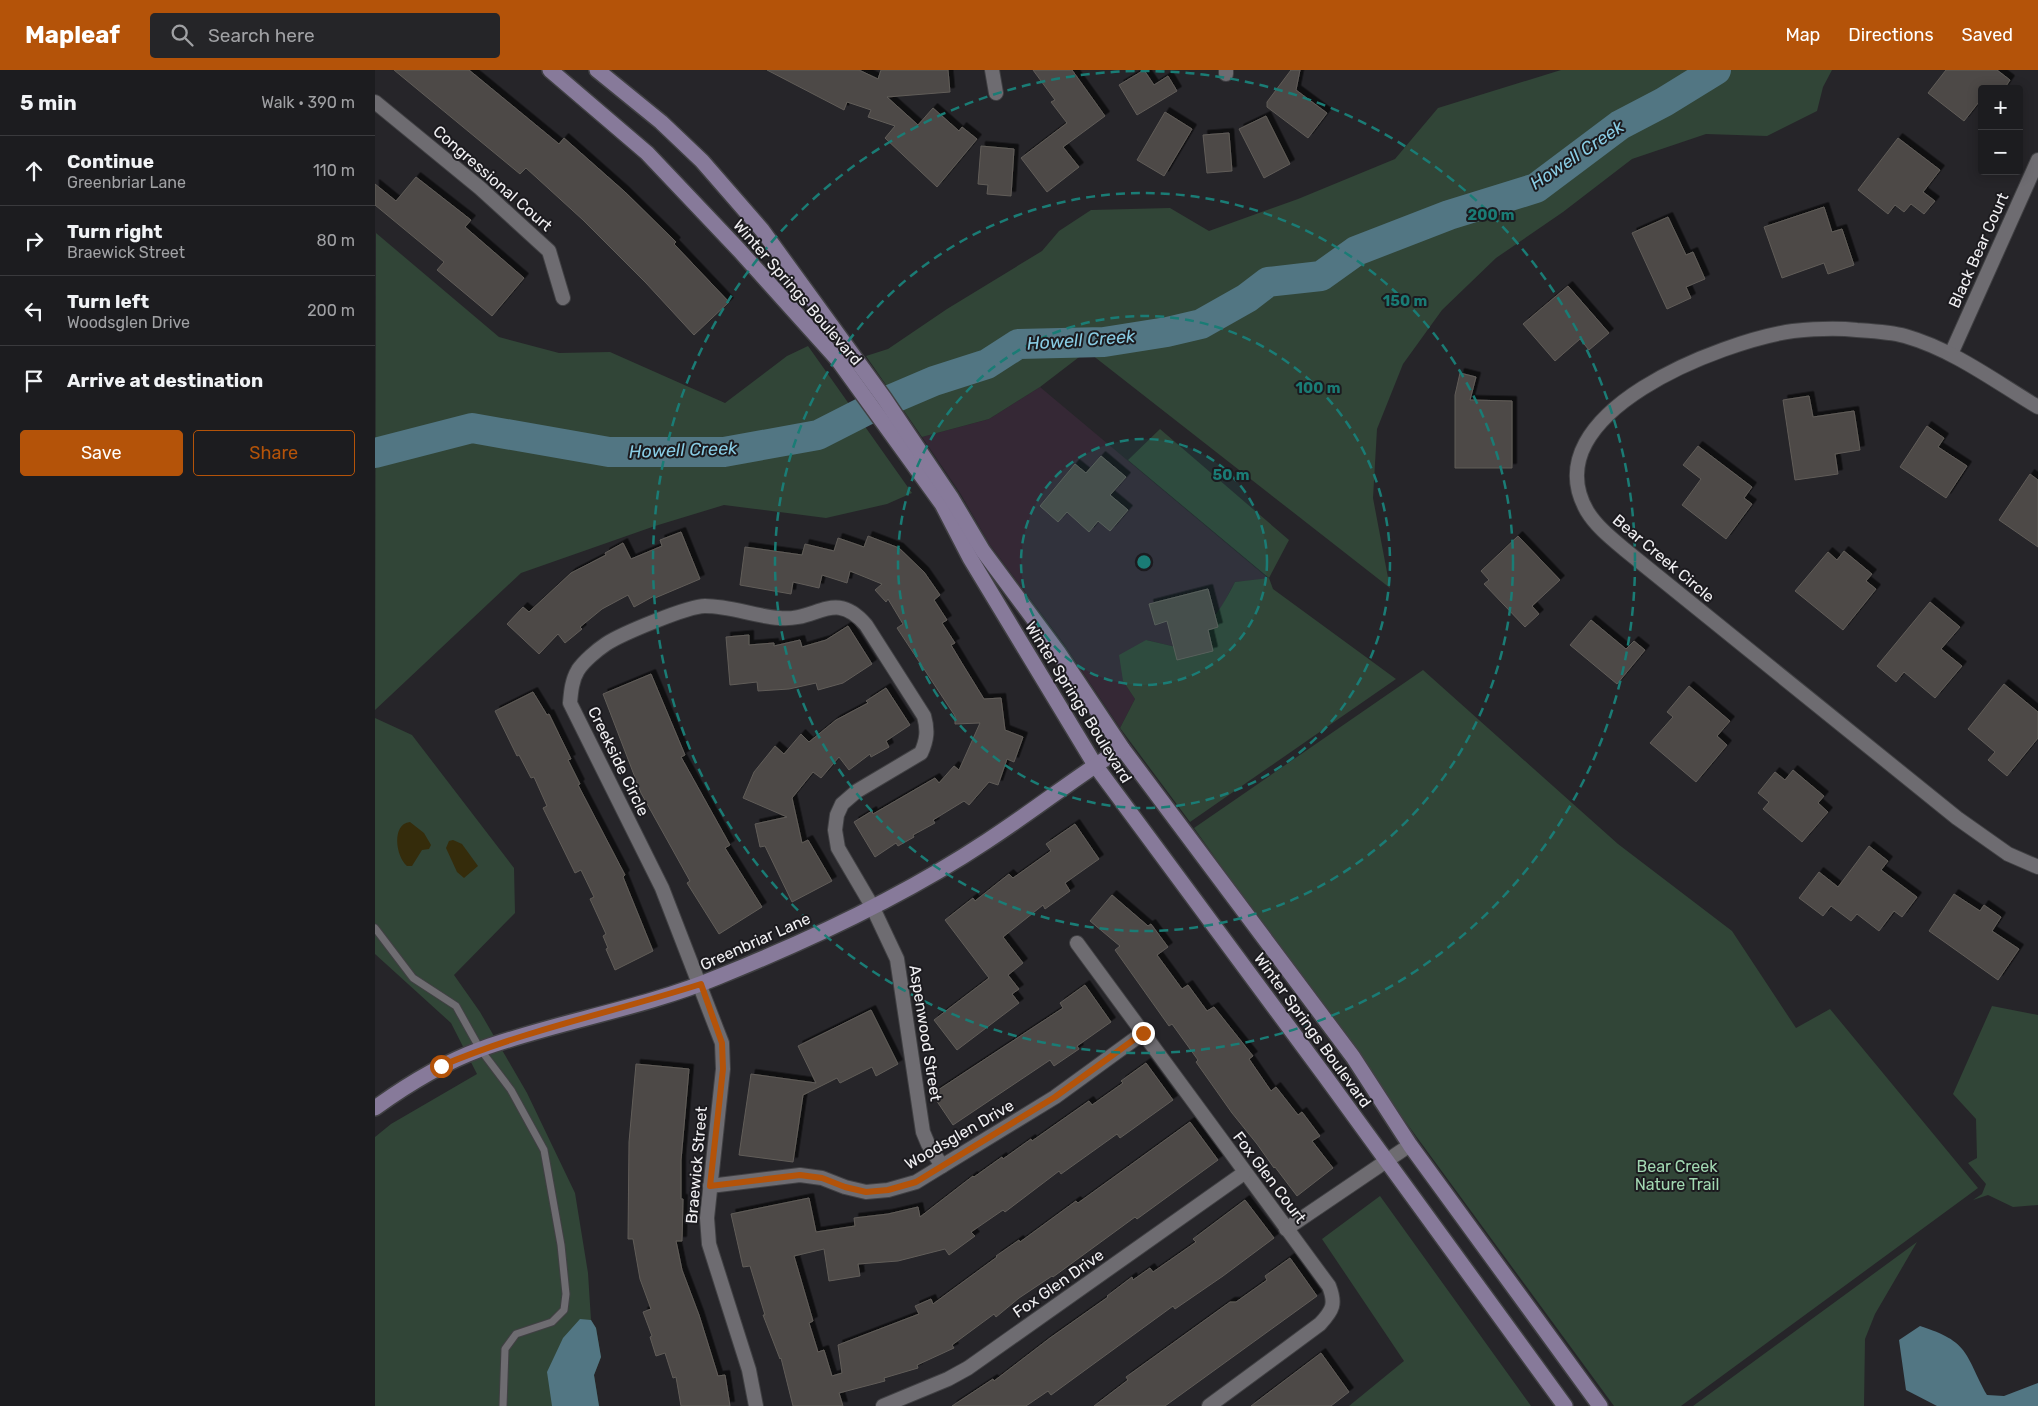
<!DOCTYPE html>
<meta charset="utf-8">
<style>
body{margin:0;font-family:Rubik,sans-serif;background:#252528;color:#f1f3f6}
.controls{position:absolute;right:15px;top:15px;display:grid;overflow:hidden;border-radius:5px;box-shadow:0 2px 12px #0003}
.controls button{width:45px;height:45px;display:grid;place-items:center;padding:0;border:0;border-bottom:1px solid #3a3a3d;background:#1c1c1f;color:#f1f3f6;font:25px sans-serif}
.stop{position:absolute;width:15px;height:15px;margin:-11px;border:4px solid #b45309;border-radius:50%;background:#fff}
.stop.end{background:#b45309;border-color:#fff;box-shadow:0 1px 5px #0008}
.list{margin:0;padding:0;list-style:none}
h2{display:flex;justify-content:space-between;align-items:center;height:65px;margin:0;padding:0 20px;font-size:21px}
h2 small{font-size:16px;font-weight:400;color:#a0a1a4}
.list li{display:grid;grid-template-columns:32px 1fr auto;gap:15px;align-items:center;box-sizing:border-box;height:70px;padding:0 20px;border-top:1px solid #3a3a3d}
.list b{display:block;font-size:19px;white-space:nowrap}
.list p{margin:0;font-size:16px;white-space:nowrap;color:#a0a1a4}
.list em{font-size:16px;font-style:normal;color:#a0a1a4}
.actions{display:flex;gap:10px;padding:15px 20px}
.actions a{flex:1;padding:11px 0;border:1px solid #b45309;border-radius:5px;text-align:center;font-size:18px;color:#b45309}
.actions .main{background:#b45309;color:#fff}
.icon{flex:none;width:28px;height:28px;fill:none;stroke:currentColor;stroke-width:2;stroke-linecap:round;stroke-linejoin:round}
.map{position:relative;flex:none;width:1663px;height:1336px;overflow:hidden}
header{display:flex;align-items:center;gap:30px;box-sizing:border-box;height:70px;padding:0 25px;background:#b45309;color:#fff}
header strong{font-size:24px}
nav{display:flex;gap:28px;margin-inline-start:auto;font-size:18px}
.search{width:350px;height:45px;background:#252528;display:flex;align-items:center;gap:12px;box-sizing:border-box;padding:0 18px;border-radius:5px;color:#a0a1a4;font-size:19px}
main{display:flex}
aside{flex:1;background:#1c1c1f}
.map>svg:first-child{display:block}
.commercial{fill:#352835}
.green{fill:#314537}
.sand{fill:#352c0b}
.water{fill:#527683}
.lines{fill:none;stroke-linecap:round;stroke-linejoin:round}
.river{stroke:#527683;stroke-width:30}
.building{fill:#4d4946;stroke:#615d59;filter:url(#shadow)}
.lane-casing{stroke:#404043;stroke-width:9}
.street-casing{stroke:#404043;stroke-width:16}
.secondary-casing{stroke:#404043;stroke-width:18}
.lane{stroke:#6e6c71;stroke-width:7}
.street{stroke:#6e6c71;stroke-width:14}
.secondary{stroke:#877a9a;stroke-width:15}
.route{stroke:#b45309;stroke-width:6}
.ring{fill:none;stroke:#1a7c75;stroke-width:2.5;stroke-dasharray:9 6}
.labels{text-anchor:middle;stroke-width:4;stroke-linejoin:round;paint-order:stroke}
.street-label{font-size:16px;fill:#f0eff2;stroke:#1c1b1f}
.park-label{font-size:16px;fill:#a2d8b2;stroke:#1c1b1f}
.water-label{font-size:18px;font-style:italic;fill:#89cce4;stroke:#1c1b1f}
.centre{fill:#1a7c75;stroke:#1c1b1f;stroke-width:2.5}
.ring-label{font-size:15px;text-anchor:middle;font-weight:bold;fill:#1a7c75;stroke:#1c1b1f;stroke-width:4;stroke-linejoin:round;paint-order:stroke}
</style>
<header>
<strong>Mapleaf</strong>
<div class="search"><svg class="icon" aria-label="search" viewBox="0 0 24 24"><circle cx="10" cy="10" r="6"/><path d="M15 15l6 6"/></svg>Search here</div>
<nav><a>Map</a><a>Directions</a><a>Saved</a></nav>
</header>
<main>
<aside>
<h2>5 min<small>Walk · 390 m</small></h2>
<ul class="list">
<li><svg class="icon" aria-label="ahead" viewBox="0 0 24 24"><path d="M12 20V5M6 11l6-6 6 6"/></svg><div><b>Continue</b><p>Greenbriar Lane</p></div><em>110 m</em></li>
<li><svg class="icon" aria-label="right" viewBox="0 0 24 24"><path d="M7 20v-9h11M14 6l5 5-5 5"/></svg><div><b>Turn right</b><p>Braewick Street</p></div><em>80 m</em></li>
<li><svg class="icon" aria-label="left" viewBox="0 0 24 24"><path d="M17 20v-9H6M10 6l-5 5 5 5"/></svg><div><b>Turn left</b><p>Woodsglen Drive</p></div><em>200 m</em></li>
<li><svg class="icon" aria-label="arrive" viewBox="0 0 24 24"><path d="M6 21V4h12l-3 4 3 4H6"/></svg><div><b>Arrive at destination</b></div></li>
</ul>
<div class="actions"><a class="main">Save</a><a>Share</a></div>
</aside>
<div class="map">
<svg width="1663" height="1336" viewBox="0 0 1663 1336">
<defs>
<filter id="shadow"><feDropShadow dx="4.5" dy="-4.5" stdDeviation="0" flood-color="#0009"/></filter>
</defs>
<rect width="100%" height="100%" fill="#262529"/>
<polygon class="commercial" points="665,317 894,509 860,512 844,542 825,562 801,577 771,570 748,611 760,629 745,658 689,574 615,475 585,423 547,367 614,349"/>
<g class="green">
<polygon points="1186,0 1457,0 1448,17 1442,41 1392,66 1331,64 1257,89 1188,142 1121,188 1067,240 1028,294 1002,359 998,428 1015,518 712,281 665,317 614,349 547,367 491,286 513,279 572,239 667,181 684,161 716,140 795,138 834,161 923,129 1020,89 1063,38"/>
<polygon points="1,163 124,267 184,283 235,282 350,333 412,286 433,276 537,423 512,434 451,448 349,435 280,456 146,503 0,640"/>
<path d="M785,359L914,470L894,508L898,519L1021,609L815,752L745,658L760,629L748,611L744,585L771,570L801,577C834,557 843,545 860,512L894,508L753,390Z"/>
<polygon points="1048,600 1243,774 1357,861 1421,958 1455,939 1603,1118 1306,1336 1239,1336 939,927 819,758"/>
<polygon points="0,648 37,665 139,798 140,843 79,905 105,942 152,1023 200,1123 213,1203 216,1250 221,1258 226,1287 219,1305 224,1336 0,1336 0,1067 16,1054 102,1004 76,953 0,884"/>
<polygon points="1617,936 1663,945 1663,1135 1638,1137 1613,1125 1598,1130 1607,1124 1611,1114 1593,1093 1602,1088 1601,1049 1578,1024"/>
<polygon points="1005,1126 1156,1336 974,1336 1029,1291 947,1169"/>
<polygon points="1542,1172 1500,1244 1490,1269 1489,1336 1318,1336"/>
</g>
<g class="sand">
<path d="M35,752L49,763L56,775L54,779L47,780L37,796H32C21,787 16,754 35,752Z"/>
<polygon points="78,770 87,774 103,796 89,808 82,802 71,778 74,771"/>
</g>
<g class="water">
<polygon points="205,1249 216,1250 221,1258 226,1287 219,1305 224,1336 177,1336 172,1302 188,1268"/>
<path d="M1545,1256C1595,1272 1589,1283 1612,1325L1629,1326L1663,1313V1336H1562L1531,1320L1524,1270Z"/>
</g>
<g class="lines">
<polyline class="river" points="0,383 97,358 234,382 349,382 443,365 498,337 559,311 612,294 643,274 729,272 792,262 826,254 872,228 893,212 946,206 981,181 1074,145 1161,118 1245,55 1289,32 1341,0"/>
</g>
<g class="building">
<polygon points="19,0 94,0 184,74 189,68 250,122 301,172 299,174 354,232 319,265 271,213 208,150 151,98 145,104"/>
<polygon points="392,0 484,0 503,9 506,0 573,0 575,22 512,27 543,55 558,38 584,61 587,57 602,69 562,117 510,68 520,56 493,47 496,40 472,32 469,40"/>
<polygon points="658,0 697,0 730,46 688,77 704,97 672,122 646,88 692,53 676,32 680,30"/>
<polygon points="769,0 779,15 793,6 802,21 762,45 744,15"/>
<polygon points="916,0 925,0 921,20 952,43 933,68 892,37 892,32"/>
<polygon points="1571,0 1622,0 1635,10 1629,19 1607,19 1607,28 1589,51 1553,23"/>
<polygon points="790,42 817,59 789,106 762,90"/>
<polygon points="891,46 915,94 889,108 864,59"/>
<polygon points="854,63 857,101 832,103 828,65"/>
<polygon points="1523,68 1565,100 1548,122 1560,131 1549,144 1536,134 1529,142 1520,135 1513,144 1483,120"/>
<polygon points="606,76 639,79 636,126 612,124 613,115 603,114"/>
<polygon points="41,107 96,150 90,157 149,208 117,246 62,200 69,192 0,135 0,114 21,131"/>
<polygon points="1449,137 1457,162 1467,159 1479,195 1453,204 1449,193 1407,208 1389,157"/>
<polygon points="1293,147 1311,185 1318,182 1330,209 1311,217 1316,228 1292,239 1257,163"/>
<polygon points="1193,216 1234,263 1214,280 1205,269 1180,291 1148,254"/>
<polygon points="1085,303 1101,307 1095,330 1137,331 1137,398 1080,398 1080,325"/>
<polygon points="1434,326 1438,347 1479,341 1485,380 1460,384 1463,404 1420,410 1408,330"/>
<polygon points="1552,356 1569,368 1563,377 1592,396 1571,428 1525,397"/>
<polygon points="1323,376 1377,417 1369,428 1377,434 1351,469 1307,435 1326,409 1308,395"/>
<polygon points="726,386 751,407 735,425 753,440 735,461 723,451 714,462 692,442 683,452 665,436 700,394 711,403"/>
<polygon points="1655,404 1663,410 1663,477 1624,450"/>
<polygon points="306,462 325,509 280,528 279,526 259,537 253,525 227,539 205,557 207,559 190,573 183,564 164,584 132,554 148,537 154,542 196,503 231,485 230,483 248,473 256,489 287,476 285,470"/>
<polygon points="493,466 524,478 549,502 565,525 559,530 572,550 567,553 580,573 576,575 588,595 609,629 626,628 630,660 648,667 639,692 632,689 623,715 614,712 594,735 589,731 558,750 560,753 538,765 539,767 523,776 521,773 500,787 479,752 497,741 498,744 560,708 564,713 579,696 584,700 605,653 580,654 580,646 522,558 528,554 513,529 511,532 500,520 507,514 475,501 472,513 447,505 444,518 418,512 416,524 365,515 370,477 427,485 430,474 459,481 463,468 489,477"/>
<polygon points="1143,466 1185,510 1157,536 1164,544 1150,557 1109,514 1114,510 1106,501"/>
<polygon points="1469,481 1497,504 1491,511 1501,519 1468,560 1420,521 1453,482 1462,490"/>
<polygon points="833,519 843,557 833,560 838,581 802,590 792,551 780,555 774,534"/>
<polygon points="1555,532 1585,557 1566,579 1587,596 1560,628 1529,602 1521,612 1502,596"/>
<polygon points="1216,550 1251,579 1259,571 1270,580 1242,614 1195,575"/>
<polygon points="473,556 497,594 468,613 443,620 441,613 414,619 383,621 382,612 355,615 351,567 374,565 374,575 399,573 399,576 425,570 427,577 451,570"/>
<polygon points="276,604 310,685 306,687 355,775 350,778 387,837 344,864 312,813 315,811 266,723 228,624"/>
<polygon points="1629,614 1663,642 1663,668 1632,706 1613,690 1620,682 1593,659"/>
<polygon points="1314,616 1355,651 1342,666 1352,675 1321,712 1275,673 1298,647 1292,642"/>
<polygon points="511,618 535,655 511,671 514,677 496,687 495,684 474,700 464,687 446,708 438,702 417,728 427,773 433,770 457,811 417,832 390,776 385,777 380,754 412,747 368,728 379,702 400,676 409,684 426,664 434,672 461,650 493,633 491,631"/>
<polygon points="158,622 172,645 174,644 196,689 193,690 205,714 203,715 250,805 248,807 278,881 240,900 231,879 233,878 228,866 231,864 215,829 219,827 206,800 200,803 168,738 172,736 159,707 156,708 144,685 142,686 120,641"/>
<polygon points="1418,700 1449,726 1443,733 1453,742 1427,772 1388,739 1394,732 1383,723 1400,702 1410,710"/>
<polygon points="700,754 724,789 690,813 695,821 670,839 668,835 628,867 648,893 633,905 644,919 637,924 644,933 582,980 559,950 614,908 570,850 598,828 600,831 634,804 638,808 676,781 671,774"/>
<polygon points="1494,776 1513,791 1506,800 1542,827 1527,847 1519,841 1504,861 1482,844 1476,851 1456,836 1448,846 1424,828 1444,802 1463,817"/>
<polygon points="1579,824 1605,841 1609,835 1626,847 1617,861 1644,879 1623,910 1554,861"/>
<polygon points="737,825 773,856 776,854 793,877 782,885 807,919 813,915 832,941 839,937 878,986 874,989 896,1021 901,1017 923,1045 927,1042 945,1066 937,1071 958,1098 922,1126 900,1097 899,1098 882,1074 857,1043 821,992 823,990 797,954 794,956 740,880 745,876 715,851"/>
<polygon points="710,915 736,952 702,976 704,979 679,996 675,990 578,1055 557,1024 688,938 685,933"/>
<polygon points="496,940 523,994 501,1006 497,997 465,1013 462,1008 428,1025 418,1092 364,1085 376,1004 441,1013 423,976"/>
<polygon points="771,993 798,1030 745,1068 742,1064 686,1104 684,1101 630,1142 628,1140 596,1162 600,1166 574,1185 570,1179 523,1191 483,1194 485,1206 454,1211 449,1179 419,1186 438,1251 434,1253 443,1282 449,1280 457,1306 467,1303 463,1275 544,1244 540,1236 556,1229 558,1234 622,1187 621,1186 644,1170 645,1172 701,1131 703,1133 815,1052 843,1090 762,1149 760,1147 678,1207 677,1206 644,1228 621,1247 619,1244 577,1275 579,1278 542,1295 543,1298 509,1308 510,1311 464,1323 468,1336 418,1336 406,1288 405,1289 388,1245 390,1245 375,1196 368,1197 356,1144 434,1128 441,1162 480,1156 479,1148 513,1144 543,1137 545,1147 598,1106 599,1107 627,1087 628,1089 656,1069 657,1071 714,1031 717,1035 748,1013 746,1011"/>
<polygon points="261,994 314,999 306,1090 306,1129 308,1129 307,1171 301,1171 307,1200 324,1245 343,1306 350,1305 355,1336 306,1336 301,1307 298,1308 290,1283 281,1286 275,1267 277,1266 268,1242 276,1239 265,1209 258,1169 253,1169 254,1072"/>
<polygon points="870,1130 899,1168 848,1206 800,1239 798,1236 676,1325 673,1321 651,1336 577,1336 618,1309 619,1311 675,1268 733,1227 732,1226 757,1207 758,1210 775,1198 778,1202 821,1172 818,1169"/>
<polygon points="915,1188 942,1226 790,1336 719,1336 753,1310 751,1307 855,1232 861,1232 892,1210 890,1206"/>
<polygon points="946,1283 974,1322 956,1336 876,1336"/>
</g>
<g class="lines">
<defs>
<polyline id="lane" points="0,858 38,908 81,936 105,979 136,1020 169,1080 186,1175 191,1224 189,1240 177,1252 141,1264 130,1279 128,1336"/>
<g id="street">
<polyline points="617,0 621,23"/>
<polyline points="851,4 851,0"/>
<polyline points="0,32 105,118 174,181 188,228"/>
<polyline points="1576,284 1663,90"/>
<path d="M1663,337C1621,312 1579,280 1530,266C1516,262 1497,261 1482,260C1462,258 1438,259 1418,261C1348,271 1156,343 1212,441C1221,456 1236,468 1249,479L1582,748L1633,784L1663,797"/>
<path d="M702,873L954,1216C961,1234 958,1240 945,1254L834,1336"/>
<polyline points="335,1116 425,1105 447,1108 470,1117 491,1122 513,1120 541,1112 680,1027 768,963"/>
<polyline points="911,1159 1035,1075"/>
<path d="M381,1336L374,1300L334,1174L332,1148L348,999L347,973L287,818L195,633C196,621 197,610 203,600C209,591 222,580 231,574C246,564 313,536 330,536C355,536 379,546 404,548C442,552 459,518 491,555L549,646C553,660 552,670 546,683L482,721L467,734L462,745L460,760L463,778L497,836L522,889L548,1062L553,1074L567,1096"/>
<polyline points="508,1336 573,1309 593,1298 869,1103"/>
</g>
<g id="secondary">
<polyline points="175,0 272,83 364,180 463,290 567,434 595,488 720,695 950,1006 1190,1336"/>
<polyline points="222,0 286,52 327,91 387,160 509,328 577,429 608,481 683,582 747,678 978,987 1035,1075 1225,1336"/>
<path d="M0,1038C33,1014 68,993 106,979C184,951 266,939 343,907C435,870 529,826 612,771C658,741 701,707 747,678"/>
</g>
</defs>
<use href="#lane" class="lane-casing"/>
<use href="#street" class="street-casing"/>
<use href="#secondary" class="secondary-casing"/>
<use href="#lane" class="lane"/>
<use href="#street" class="street"/>
<use href="#secondary" class="secondary"/>
</g>
<g class="lines">
<path class="route" d="M66,996C150,960 239,942 326,914L347,973L348,999L335,1116L425,1105L447,1108L470,1117L491,1122L513,1120L541,1112L680,1027L768,963"/>
</g>
<circle cx="769" cy="492" r="123" fill="#1a7c75" fill-opacity=".12"/>
<g class="ring">
<circle cx="769" cy="492" r="123"/>
<circle cx="769" cy="492" r="246"/>
<circle cx="769" cy="492" r="369"/>
<circle cx="769" cy="492" r="491"/>
</g>
<g class="labels">
<g class="street-label">
<text transform="translate(118 108) rotate(41)" y="6">Congressional Court</text>
<text transform="translate(1603 180) rotate(-66)" y="6">Black Bear Court</text>
<text transform="translate(423 222) rotate(49)" y="6">Winter Springs Boulevard</text>
<text transform="translate(1289 488) rotate(40)" y="6">Bear Creek Circle</text>
<text transform="translate(704 632) rotate(58)" y="6">Winter Springs Boulevard</text>
<text transform="translate(244 691) rotate(64)" y="6">Creekside Circle</text>
<text transform="translate(380 871) rotate(-24)" y="6">Greenbriar Lane</text>
<text transform="translate(938 960) rotate(54)" y="6">Winter Springs Boulevard</text>
<text transform="translate(551 963) rotate(81)" y="6">Aspenwood Street</text>
<text transform="translate(584 1064) rotate(-30)" y="6">Woodsglen Drive</text>
<text transform="translate(321 1095) rotate(-85)" y="6">Braewick Street</text>
<text transform="translate(895 1107) rotate(53)" y="6">Fox Glen Court</text>
<text transform="translate(683 1213) rotate(-35)" y="6">Fox Glen Drive</text>
</g>
<g class="park-label">
<text x="1302" y="1102">Bear Creek<tspan x="1302" dy="18">Nature Trail</tspan></text>
</g>
<g class="water-label">
<text transform="translate(1202 85) rotate(-34)" y="6">Howell Creek</text>
<text transform="translate(706 270) rotate(-4)" y="6">Howell Creek</text>
<text transform="translate(308 380) rotate(-2)" y="6">Howell Creek</text>
</g>
</g>
<circle cx="769" cy="492" r="8" class="centre"/>
<g class="ring-label">
<text x="1116" y="150">200 m</text>
<text x="1030" y="236">150 m</text>
<text x="943" y="323">100 m</text>
<text x="856" y="410">50 m</text>
</g>
</svg>
<div class="controls">
<button>+</button>
<button>−</button>
</div>
<div class="stop" style="left:66px;top:996px"></div>
<div class="stop end" style="left:768px;top:963px"></div>
</div>
</main>
